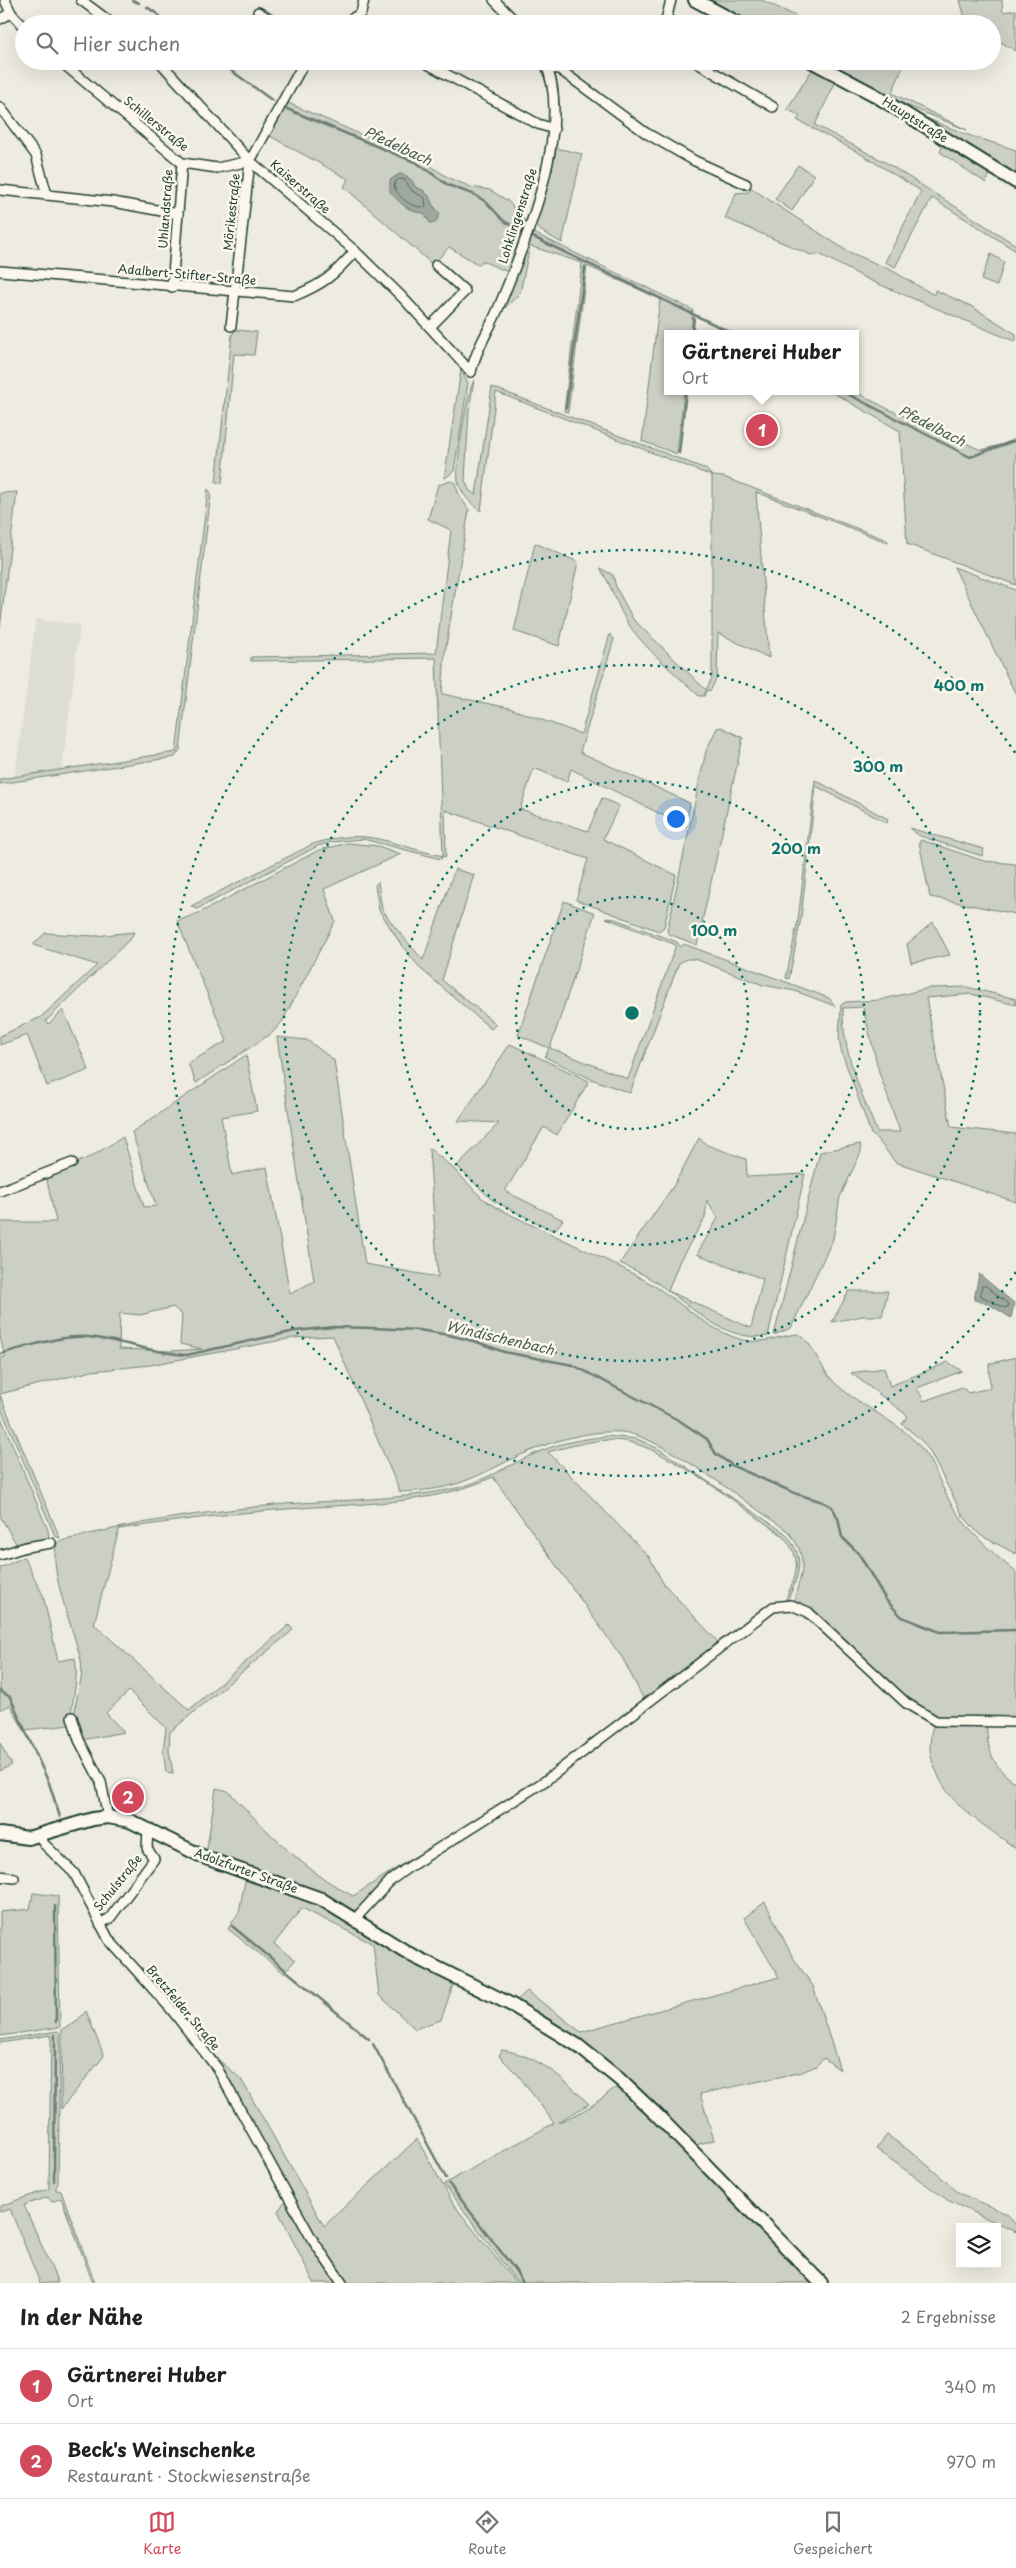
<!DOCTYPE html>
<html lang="de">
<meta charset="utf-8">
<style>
body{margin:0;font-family:"Playpen Sans",sans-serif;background:#f6f6f6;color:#202124}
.controls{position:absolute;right:15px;bottom:15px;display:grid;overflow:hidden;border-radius:0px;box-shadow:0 5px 20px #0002}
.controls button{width:45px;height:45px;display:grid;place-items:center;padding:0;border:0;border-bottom:1px solid #e0e0e0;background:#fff;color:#202124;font:25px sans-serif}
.you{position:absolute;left:675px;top:818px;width:18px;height:18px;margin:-12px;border:4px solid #fff;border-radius:50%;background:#1a73e8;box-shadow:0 0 0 8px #1a73e833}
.badge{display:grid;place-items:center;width:32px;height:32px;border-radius:50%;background:#d1495b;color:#fff;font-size:16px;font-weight:700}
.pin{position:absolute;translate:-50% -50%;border:2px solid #fff;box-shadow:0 1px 5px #0006}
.popup{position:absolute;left:664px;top:330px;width:195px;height:65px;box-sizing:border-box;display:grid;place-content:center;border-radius:0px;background:#fff;filter:drop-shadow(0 1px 4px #0005);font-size:16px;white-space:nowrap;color:#757577}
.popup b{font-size:19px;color:#202124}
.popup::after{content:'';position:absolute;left:50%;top:100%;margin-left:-10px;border:10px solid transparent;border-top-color:#fff}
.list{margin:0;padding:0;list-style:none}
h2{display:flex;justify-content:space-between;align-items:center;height:65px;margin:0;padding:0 20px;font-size:21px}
h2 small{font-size:16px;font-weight:400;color:#757577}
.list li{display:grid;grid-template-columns:32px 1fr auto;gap:15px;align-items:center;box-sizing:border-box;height:75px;padding:0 20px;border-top:1px solid #e0e0e0}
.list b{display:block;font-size:19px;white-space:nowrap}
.list p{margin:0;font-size:16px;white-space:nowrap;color:#757577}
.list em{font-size:16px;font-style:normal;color:#757577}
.icon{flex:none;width:28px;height:28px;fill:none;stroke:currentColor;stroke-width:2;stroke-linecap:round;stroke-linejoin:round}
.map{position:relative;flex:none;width:1016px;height:2283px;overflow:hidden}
.search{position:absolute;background:#fff;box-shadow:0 5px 20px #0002;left:15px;right:15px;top:15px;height:55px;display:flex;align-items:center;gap:12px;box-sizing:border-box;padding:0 18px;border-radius:28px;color:#757577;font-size:19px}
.sheet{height:215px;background:#fff}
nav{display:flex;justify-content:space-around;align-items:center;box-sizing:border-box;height:70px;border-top:1px solid #e0e0e0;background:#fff;font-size:14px;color:#757577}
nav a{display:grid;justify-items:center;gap:2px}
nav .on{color:#d1495b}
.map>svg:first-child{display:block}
.built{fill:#ddddd2}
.green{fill:#cbcfc4;stroke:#75867c;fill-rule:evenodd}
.water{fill:#9fa89f;stroke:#6c7d74}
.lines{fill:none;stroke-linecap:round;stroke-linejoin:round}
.shore{stroke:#52685f;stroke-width:1}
.stream{stroke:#6c7d74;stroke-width:2.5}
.minor-casing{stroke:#1f3d34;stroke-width:12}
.secondary-casing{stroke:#1f3d34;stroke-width:16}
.minor{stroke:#fbf7ec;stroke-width:9}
.secondary{stroke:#fbf7ec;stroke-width:12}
.ring{fill:none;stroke:#0f766e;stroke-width:2.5;stroke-dasharray:2.5 5}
.labels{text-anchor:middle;stroke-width:5;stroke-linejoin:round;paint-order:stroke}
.street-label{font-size:12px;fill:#1f3d34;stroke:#fbf7ec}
.water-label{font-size:14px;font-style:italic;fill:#455d54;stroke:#fbf7ec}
.centre{fill:#0f766e;stroke:#fbf7ec;stroke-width:2.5}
.ring-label{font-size:15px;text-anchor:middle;font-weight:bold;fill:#0f766e;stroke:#fbf7ec;stroke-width:5;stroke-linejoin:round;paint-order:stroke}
</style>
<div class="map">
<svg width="1016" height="2283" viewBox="0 0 1016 2283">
<rect width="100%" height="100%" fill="#eeece1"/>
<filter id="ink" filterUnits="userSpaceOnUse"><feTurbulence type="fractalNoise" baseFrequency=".02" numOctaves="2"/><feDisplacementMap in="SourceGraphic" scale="10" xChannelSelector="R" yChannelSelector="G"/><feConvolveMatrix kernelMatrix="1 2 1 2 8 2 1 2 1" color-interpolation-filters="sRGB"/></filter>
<g filter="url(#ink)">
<polygon class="built" points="36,619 80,625 62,771 15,776"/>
<g class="green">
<polygon points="703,0 762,0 812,24 748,24"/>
<polygon points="960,0 1002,0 1003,12 1016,10 1016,51 992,37 992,24 970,24 966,21"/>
<polygon points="818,61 891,61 903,67 892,93 967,130 881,95"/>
<polygon points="814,67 837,79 815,125 885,162 1016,245 1016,251 932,198 895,267 885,262 921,191 861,154 797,120 800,116 787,109"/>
<path d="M286,102L362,135L389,139L449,178L471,187L490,190L508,201L526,222L508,272L482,261L479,265L449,247L433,265L344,187L348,179L268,135ZM400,174L412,180L415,187C430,194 427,199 436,209L430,222L424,212C404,213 395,197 390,180Z"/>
<polygon points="902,108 965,134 1016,150 1016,178"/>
<polygon points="945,141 991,171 986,183 940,152"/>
<polygon points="556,148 582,154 562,243 541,231 533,223 552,169"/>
<polygon points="798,165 814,175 792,211 775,199"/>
<polygon points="751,188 847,251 891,270 934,295 935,290 971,306 1016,334 1016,342 869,280 819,254 811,255 725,218 736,193 748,192"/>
<polygon points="532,232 693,310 691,334 668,334 668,391 684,391 677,454 642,441 660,299 587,266 568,412 564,411 582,263 530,246 520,293 500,313 510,292 528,233"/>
<polygon points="991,254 1004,262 997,286 981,280"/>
<polygon points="236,330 257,332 254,355 234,354 222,484 216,482 232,334"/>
<polygon points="461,370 468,383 454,471 444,479"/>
<path d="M474,380L469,410L465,480L469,490L476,495L492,387L706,469L712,476L724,477L887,540L889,543L756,492L769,658L718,633L717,677L711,690L706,691L704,696H699C676,674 642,647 626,620C616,603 611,585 600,568L613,575L616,587L633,619L706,690L712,678V476L496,392L481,511C470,503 462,495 458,481C455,468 467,391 474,380Z"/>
<polygon points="830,391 854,391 888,409 981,450 1016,441 1016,585 907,544 900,431"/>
<path d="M451,481L455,483L459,495L469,510L445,652L442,694L509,708L581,734L610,634L614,639L580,752L690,803L686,827L571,769L567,782L534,768L520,809L588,831L602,798L619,806L603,839L676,875L664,927L659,931L576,900L588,859L445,810L446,857L443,856L441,859L363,839L332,842L318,846L197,909L191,906L313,844C370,826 389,845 443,856L436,658L251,661V657L436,653L451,530L428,519L438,485Z"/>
<polygon points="208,489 211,493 180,750 175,757 0,784 0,779 176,752"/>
<polygon points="17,492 0,628 0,493"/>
<polygon points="535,543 578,562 559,646 514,631"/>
<polygon points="954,567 1016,590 1016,695"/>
<polygon points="721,727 743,738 697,945 669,934 667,931 706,751 717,728"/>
<polygon points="815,780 888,819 887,823 816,786 801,918 789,979 786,978 798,920"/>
<polygon points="909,828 984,849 982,856 920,836"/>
<polygon points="921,840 984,861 1016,864 1016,914 930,897 919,842"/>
<polygon points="348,843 378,846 401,854 324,889 335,921 282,1022 272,1033 196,1083 188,1063 227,1041 177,921 199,913 319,850"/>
<polygon points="455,869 474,875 442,980 496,1024 491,1029 422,970 402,946 379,910 375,885 378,882 382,909 394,926 423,960"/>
<polygon points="564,901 595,913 550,1048 628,1079 676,945 606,918 615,919 677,942 681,947 684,944 829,998 835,1006 795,991 763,985 695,959 687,959 679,963 630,1093 591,1079 545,1057 549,1048 518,1035"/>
<polygon points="933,922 950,955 911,963 907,944"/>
<polygon points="134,932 131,938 46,1021 49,1024 63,1010 89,1070 47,1086 27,1035 0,1045 0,1036 41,1017 97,965 33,945 45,933 94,936"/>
<path d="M967,987L1016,999V1005L971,994L926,998L951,1127L1016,1134V1202L895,1162L878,1140L871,1134L841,1050L839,1037L841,1005L846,1002L880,1000L929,988ZM863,1007L879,1072L900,1132H877C861,1092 842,1052 843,1008Z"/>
<path d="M277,1037L307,1040L334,1060L365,1264L438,1277L429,1148L455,1170L482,1198L497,1208C547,1233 600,1255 648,1282C681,1301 706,1330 743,1340C762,1345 780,1335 799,1334C814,1344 819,1366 832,1380C855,1404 891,1417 915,1441C932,1458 938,1480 949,1500C965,1529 991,1552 1016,1572V1720L940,1719L907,1701L795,1601C795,1595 797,1589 799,1582C806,1561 801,1548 788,1531C750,1506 663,1436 622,1432C596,1430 563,1438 540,1447C510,1458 483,1476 453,1485C435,1490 417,1491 400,1492L333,1336L293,1338L150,1365L92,1371L0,1394V1358L5,1357L0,1337V1222H56L46,1176L92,1156L123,1137L144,1207L156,1206L132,1132L246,1055L257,1111L221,1117L232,1175L267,1167L290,1294L314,1281ZM173,1307L182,1315L180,1344L202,1349L171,1351L119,1349L120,1313L140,1315Z"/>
<polygon points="510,1044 589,1081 557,1135 544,1127 505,1191 563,1220 554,1231 492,1200 457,1166 499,1123 458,1121"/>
<path d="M699,1138L707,1145L746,1159L747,1177L805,1174L768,1336C721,1343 687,1301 651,1279C641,1273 630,1268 620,1263L674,1185ZM707,1200L718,1218L697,1254L763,1279L751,1328L668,1291L680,1260L705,1218Z"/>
<polygon points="860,1144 861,1152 840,1197 833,1239 791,1328 774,1335 820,1152"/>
<polygon points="849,1291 888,1291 882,1316 863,1316 832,1322"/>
<polygon points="1016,1357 1016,1554 980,1535 963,1516 929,1450 919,1438 902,1424 908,1416 851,1373 884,1368 890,1386 948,1362 962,1371 917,1388 924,1401 962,1387 968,1393 990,1388 989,1364"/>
<polygon points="0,1395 60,1538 55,1536 0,1406"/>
<polygon points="0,1415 48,1530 49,1538 46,1542 18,1547 0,1516"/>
<path d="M607,1436L637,1439L659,1449L785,1533C807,1559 799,1573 787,1602L784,1603C796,1574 805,1561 782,1535C744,1509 666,1447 624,1441C599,1437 572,1446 548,1452L650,1558L663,1583L720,1644L645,1702L623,1659L493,1477C430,1506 356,1503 288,1509C231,1513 175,1521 119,1529L94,1624L189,1710L289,1625L293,1630L170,1732L169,1750L173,1773L166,1772L163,1750L166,1728L129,1691L106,1713L124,1732L82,1740C80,1733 76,1725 75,1718C73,1699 85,1681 81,1661C76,1635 45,1564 58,1542C132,1522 209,1511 285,1504C339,1500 394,1500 447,1490C481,1485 510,1463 541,1451C562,1442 585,1439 607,1436Z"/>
<path d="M24,1557L43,1595L58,1661L75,1658C80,1683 70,1701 71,1725L24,1730L10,1705L0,1710V1568Z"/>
<path d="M936,1721L987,1722C986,1749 993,1768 1016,1783V1849C986,1825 952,1809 937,1773C933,1763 930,1757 930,1747C931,1737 930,1729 936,1721Z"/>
<polygon points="0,1743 12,1765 0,1771"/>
<path d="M216,1788L228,1791C266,1830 304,1871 353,1896L406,1862L480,1819L405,1866L364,1906L358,1910H349L206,1854Z"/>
<polygon points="246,1876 321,1903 454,1982 441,2020 415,2029 379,1995 373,1944 302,1908 274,1944 295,1960 284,1973 228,1929 239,1912"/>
<polygon points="33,1893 58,1896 60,2027 0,2036 0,1912 30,1909"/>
<polygon points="765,1902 792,1956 813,1986 840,2070 824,2058 816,2066 802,2072 700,2094 714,2140 688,2147 619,2079 512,2005 527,1991 581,2032 779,1977 744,1918"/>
<polygon points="86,2011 104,2056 61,2109 62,2029 75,2023"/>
<polygon points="58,2031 60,2033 58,2184 56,2187 56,2190 61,2191 95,2283 93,2283 61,2198 52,2202 48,2197 24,2205 58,2283 40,2283 10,2209 0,2212 0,2206 49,2189 51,2035 0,2043 0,2040"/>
<polygon points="197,2041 241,2079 324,2226 417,2139 454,2205 516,2283 314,2283 278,2211 288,2197"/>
<path d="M502,2050C540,2056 563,2078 589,2104L558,2122C573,2117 589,2108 601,2099C608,2094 612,2088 621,2086L821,2283H518L444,2184L554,2123L519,2076L499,2056Z"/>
<polygon points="887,2135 918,2157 959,2193 1007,2214 1016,2225 1016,2232 949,2201 876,2149"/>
</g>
<g class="water">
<path d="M400,174L407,176L415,187L423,190L429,196L432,204L440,214L435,223H430L424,213C410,213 399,202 390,192V180Z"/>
<polygon points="979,1274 1014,1303 1011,1318 989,1304 974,1300"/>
</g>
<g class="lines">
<g class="shore">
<path d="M400,179L405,180L412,191L425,198L426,207C414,209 397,198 394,186L396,181Z"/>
<polygon points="982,1286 986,1286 1008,1304 1008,1307 1005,1308 981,1296"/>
</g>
<g class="stream">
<polyline points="132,0 139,3"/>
<polyline points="147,7 160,16"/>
<polyline points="167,22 169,24"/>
<polyline points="218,61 273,101"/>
<polyline points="287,109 417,163 448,185 475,195 486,202 504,221 518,229"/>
<polyline points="531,236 734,334"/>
<polyline points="692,334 694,318"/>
<polyline points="842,391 970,457 1016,440"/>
<polyline points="566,408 585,267"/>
<polyline points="679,453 686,391"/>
<path d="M0,1354C27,1347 60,1335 88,1337C121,1340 153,1353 187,1355L295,1331L333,1327L372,1328L419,1330L449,1335L477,1342L504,1352L573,1365L680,1421L707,1439L716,1454L733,1466L797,1494L823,1502L832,1507L838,1518L842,1537L859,1554L886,1600L902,1617L940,1632L1016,1630"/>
<polyline points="0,1691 10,1697 49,1783 60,1817"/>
<polyline points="55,1906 56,2022"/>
<polyline points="232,1926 369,2039"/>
<polyline points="373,2044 446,2178"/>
<polyline points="54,2181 55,2035"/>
<polyline points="449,2184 515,2270 523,2283"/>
</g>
<defs>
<g id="minor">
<polyline points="5,0 11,13 24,27"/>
<polyline points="81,0 113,24"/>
<polyline points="494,0 518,24"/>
<polyline points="258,12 278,24"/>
<polyline points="0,19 11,13"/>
<polyline points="343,24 361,13 364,0"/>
<polyline points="665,24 671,0"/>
<polyline points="60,61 182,163 217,168 250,161"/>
<polyline points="159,61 250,161 355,251 402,297 471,372"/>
<polyline points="422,61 538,124 554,129"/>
<polyline points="694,61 773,107"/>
<polyline points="548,68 559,69 646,133 695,161 746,184"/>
<polyline points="0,107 36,155 47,195"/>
<polyline points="0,190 113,202 178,214"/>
<path d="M0,271L294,296C324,284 334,275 355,251"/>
<polyline points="172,287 182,163"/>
<polyline points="231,326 250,161 305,61"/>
<polyline points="430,327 465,291 436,265"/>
<path d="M471,372C476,348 489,331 498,309C523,249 576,123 544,61"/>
<polyline points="0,1191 72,1163"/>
<polyline points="0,1555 26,1547 51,1543"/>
<polyline points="72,1717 79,1740 101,1782 108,1817"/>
<polyline points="40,1836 44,1844 74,1873 109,1940 171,2009 217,2068 312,2239 342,2283"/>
<polyline points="0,1876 14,1878"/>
<polyline points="355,1919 391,1880 406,1869 545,1781 773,1607 791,1605 808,1612 906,1703 936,1721 1016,1722"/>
<polyline points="100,1924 110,1918 154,1859 147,1848 148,1829"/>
</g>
<g id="secondary">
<polyline points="695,0 740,24"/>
<polyline points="811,61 873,94 1016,182"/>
<polyline points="0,1834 28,1838 93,1819 108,1817 130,1821 206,1858 321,1899 413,1956 512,2005 577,2045 619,2079 657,2115 821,2283"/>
</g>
</defs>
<use href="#minor" class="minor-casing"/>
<use href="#secondary" class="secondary-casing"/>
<use href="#minor" class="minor"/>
<use href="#secondary" class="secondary"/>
</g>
</g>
<g class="ring">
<circle cx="632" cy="1013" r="116"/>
<circle cx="632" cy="1013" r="232"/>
<circle cx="632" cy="1013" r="348"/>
<path d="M1016 1272A463 463 0 1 1 1016 754"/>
</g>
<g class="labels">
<g class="street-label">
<text transform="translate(915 120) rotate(32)" y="4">Hauptstraße</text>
<text transform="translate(156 124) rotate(39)" y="4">Schillerstraße</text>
<text transform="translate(300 187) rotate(41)" y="4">Kaiserstraße</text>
<text transform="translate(166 209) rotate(-86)" y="4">Uhlandstraße</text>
<text transform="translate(232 212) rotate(-84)" y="4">Mörikestraße</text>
<text transform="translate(518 216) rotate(-72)" y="4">Lohklingenstraße</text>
<text transform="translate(187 275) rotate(5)" y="4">Adalbert-Stifter-Straße</text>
<text transform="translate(246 1871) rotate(20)" y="4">Adolzfurter Straße</text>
<text transform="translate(118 1883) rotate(-51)" y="4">Schulstraße</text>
<text transform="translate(183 2008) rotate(50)" y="4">Bretzfelder Straße</text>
</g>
<g class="water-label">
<text transform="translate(398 146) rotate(25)" y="5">Pfedelbach</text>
<text transform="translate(932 426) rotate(27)" y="5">Pfedelbach</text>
<text transform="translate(500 1338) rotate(13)" y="5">Windischenbach</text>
</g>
</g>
<circle cx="632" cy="1013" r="8" class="centre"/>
<g class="ring-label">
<text x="959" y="691">400 m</text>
<text x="878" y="772">300 m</text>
<text x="796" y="854">200 m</text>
<text x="714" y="936">100 m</text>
</g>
</svg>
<div class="controls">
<button><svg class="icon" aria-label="layers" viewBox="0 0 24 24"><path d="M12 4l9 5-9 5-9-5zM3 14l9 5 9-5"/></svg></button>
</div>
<div class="you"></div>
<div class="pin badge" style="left:762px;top:430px">1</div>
<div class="popup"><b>Gärtnerei Huber</b>Ort</div>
<div class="pin badge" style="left:128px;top:1797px">2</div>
<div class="search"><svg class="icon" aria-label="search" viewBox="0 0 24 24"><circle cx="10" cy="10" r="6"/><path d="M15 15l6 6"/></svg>Hier suchen</div>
</div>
<section class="sheet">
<h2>In der Nähe<small>2 Ergebnisse</small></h2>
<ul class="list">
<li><span class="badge">1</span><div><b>Gärtnerei Huber</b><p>Ort</p></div><em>340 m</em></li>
<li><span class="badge">2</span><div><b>Beck's Weinschenke</b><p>Restaurant · Stockwiesenstraße</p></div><em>970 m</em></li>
</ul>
</section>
<nav>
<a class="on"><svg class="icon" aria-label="map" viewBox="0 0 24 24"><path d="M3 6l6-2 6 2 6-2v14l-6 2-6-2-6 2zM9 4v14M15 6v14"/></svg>Karte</a>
<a><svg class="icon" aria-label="directions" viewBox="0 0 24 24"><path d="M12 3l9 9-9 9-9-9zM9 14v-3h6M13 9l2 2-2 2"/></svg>Route</a>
<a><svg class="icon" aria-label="saved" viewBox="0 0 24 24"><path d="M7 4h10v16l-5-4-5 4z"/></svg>Gespeichert</a>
</nav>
